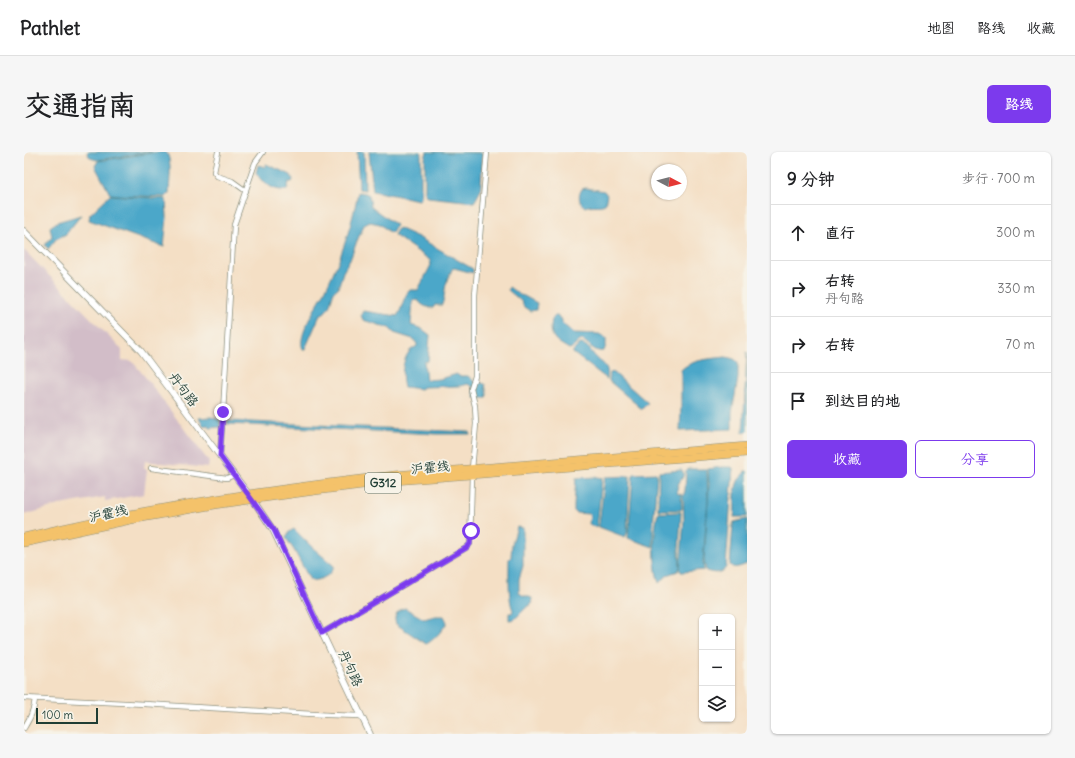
<!DOCTYPE html>
<html lang="zh">
<meta charset="utf-8">
<style>
body{margin:0;font-family:Delius,"LXGW WenKai TC",sans-serif;background:#f6f6f6;color:#202124}
.controls{position:absolute;right:12px;bottom:12px;display:grid;overflow:hidden;border-radius:6px;box-shadow:0 1px 3px #0004}
.controls button{width:36px;height:36px;display:grid;place-items:center;padding:0;border:0;border-bottom:1px solid #e0e0e0;background:#fff;color:#202124;font:20px sans-serif}
.compass{position:absolute;left:627px;top:12px;width:36px;height:36px;border-radius:50%;background:#fff;box-shadow:0 1px 3px #0004;rotate:97deg}
.scale{position:absolute;left:12px;bottom:10px;width:62px;box-sizing:border-box;padding-left:4px;border:2px solid #1f3d34;border-top:0;font-size:11px;line-height:14px;white-space:nowrap;color:#1f3d34;-webkit-text-stroke:3px #f7f3e8;paint-order:stroke}
.stop{position:absolute;width:12px;height:12px;margin:-9px;border:3px solid #7c3aed;border-radius:50%;background:#fff}
.stop.end{background:#7c3aed;border-color:#fff;box-shadow:0 1px 4px #0008}
.list{margin:0;padding:0;list-style:none}
h2{display:flex;justify-content:space-between;align-items:center;height:52px;margin:0;padding:0 16px;font-size:17px}
h2 small{font-size:13px;font-weight:400;color:#757577}
.list li{display:grid;grid-template-columns:26px 1fr auto;gap:12px;align-items:center;box-sizing:border-box;height:56px;padding:0 16px;border-top:1px solid #e0e0e0}
.list b{display:block;font-size:15px;white-space:nowrap}
.list p{margin:0;font-size:13px;white-space:nowrap;color:#757577}
.list em{font-size:13px;font-style:normal;color:#757577}
.actions{display:flex;gap:8px;padding:12px 16px}
.actions a{flex:1;padding:9px 0;border:1px solid #7c3aed;border-radius:6px;text-align:center;font-size:14px;color:#7c3aed}
.actions .main{background:#7c3aed;color:#fff}
.icon{flex:none;width:22px;height:22px;fill:none;stroke:currentColor;stroke-width:2;stroke-linecap:round;stroke-linejoin:round}
.map{position:relative;flex:none;width:723px;height:582px;overflow:hidden;border-radius:6px}
header{display:flex;align-items:center;gap:24px;box-sizing:border-box;height:56px;padding:0 20px;background:#fff;border-bottom:1px solid #e0e0e0}
header strong{font-size:19px}
nav{display:flex;gap:22px;margin-inline-start:auto;font-size:14px}
.intro{display:flex;align-items:center;justify-content:space-between;box-sizing:border-box;height:96px;padding:0 24px}
h1{margin:0;font-size:28px}
.button{padding:10px 18px;border-radius:6px;background:#7c3aed;color:#fff;font-size:14px;font-weight:700}
main{display:flex;gap:24px;padding:0 24px}
aside{flex:1;background:#fff;border-radius:6px;box-shadow:0 1px 3px #0004}
.map>svg:first-child{display:block}
.industrial{fill:#d2bdc8}
.water{fill:#4ba7c9;stroke:#35727e}
.lines{fill:none;stroke-linecap:round;stroke-linejoin:round}
.minor-casing{stroke:#8a8e7c;stroke-width:6}
.tertiary-casing{stroke:#8a8e7c;stroke-width:7}
.trunk-casing{stroke:#8a8e7c;stroke-width:8}
.minor{stroke:#fff;stroke-width:4.5}
.tertiary{stroke:#fff;stroke-width:5.5}
.trunk{stroke:#f4c26a;stroke-width:7}
.route{stroke:#7c3aed;stroke-width:5}
.labels{text-anchor:middle;stroke-width:3.5;stroke-linejoin:round;paint-order:stroke}
.shield{fill:#f7f3e8;stroke:#60746a;stroke-width:1}
.shield-label{font-size:12px;font-weight:bold;fill:#1f3d34}
.street-label{font-size:13px;fill:#1f3d34;stroke:#f7f3e8}
</style>
<header>
<strong>Pathlet</strong>
<nav><a>地图</a><a>路线</a><a>收藏</a></nav>
</header>
<div class="intro"><h1>交通指南</h1><a class="button">路线</a></div>
<main>
<div class="map">
<svg width="723" height="582" viewBox="0 0 723 582">
<rect width="100%" height="100%" fill="#f7f3e8"/>
<filter id="ink" filterUnits="userSpaceOnUse"><feTurbulence type="fractalNoise" baseFrequency=".025" numOctaves="2"/><feDisplacementMap in="SourceGraphic" scale="8" xChannelSelector="R" yChannelSelector="G"/><feConvolveMatrix kernelMatrix="1 2 1 2 8 2 1 2 1" color-interpolation-filters="sRGB"/></filter>
<filter id="wash" filterUnits="userSpaceOnUse"><feTurbulence type="fractalNoise" baseFrequency=".012" numOctaves="4" result="noise"/><feDisplacementMap in="SourceGraphic" scale="16" xChannelSelector="R" yChannelSelector="G"/><feGaussianBlur stdDeviation="0.9" result="paint"/><feColorMatrix in="noise" values="0 0 0 0 0 0 0 0 0 0 0 0 0 0 0 0 0 1.4 0 .05"/><feComposite in="paint" operator="in"/></filter>
<g filter="url(#wash)">
<rect width="100%" height="100%" fill="#f4dfc5"/>
<polygon class="industrial" points="0,98 98,198 98,208 108,209 122,226 185,310 184,316 121,309 120,316 123,317 120,342 81,349 81,345 35,353 0,363"/>
<g class="water">
<polygon points="63,0 128,0 73,8 66,6"/>
<path d="M134,0H142C149,8 145,32 145,42L141,45L94,43L86,42L71,14L74,9Z"/>
<polygon points="333,0 340,0 341,38 335,37"/>
<polygon points="345,0 397,0 397,45 395,48 349,39"/>
<path d="M403,0L458,1C459,4 457,35 456,39C455,42 452,47 450,50L404,45L401,41V6Z"/>
<path d="M242,12L267,23L269,28L268,30H265L263,38C254,39 246,36 240,29H238L232,21L234,13L241,15Z"/>
<path d="M562,36L580,39L583,43L581,52C575,55 567,52 561,55C554,50 554,43 558,37Z"/>
<path d="M334,40L341,41L345,43L347,55L372,73L368,80H365L356,72L346,70L340,73L333,89L326,108L319,120L314,136L310,139L305,155L301,160L296,163L281,197H279C272,184 295,151 301,139C306,129 310,118 315,108C323,86 330,63 334,40Z"/>
<polygon points="86,43 142,47 143,65 140,95 65,68 66,62"/>
<polygon points="57,63 42,82 32,87 24,97 21,93 28,85 26,75 33,70"/>
<path d="M374,76L394,85L449,117V121L430,116L428,117C427,121 424,124 423,129C420,137 421,145 418,153H411L409,156C402,155 398,154 394,148L389,149L387,173L398,177L406,183L404,209L400,210L402,228L416,227L433,222L435,224H444L452,231L455,230L461,232L463,243L462,246H451L449,235L444,232L436,234L400,235L397,237L380,235C377,225 378,209 385,200C387,197 390,196 393,194V192L389,187L370,181L365,176L339,168L337,163L339,159L373,164C379,156 379,144 386,138H394L407,113L406,108L370,83Z"/>
<polygon points="485,135 496,143 500,144 513,151 512,158 506,159 500,155 497,149 484,138"/>
<path d="M530,164H533L538,168V171L549,181L575,182L582,186V193L580,199C570,201 566,192 558,188C553,190 550,196 545,197C534,190 527,188 527,174C528,170 527,168 530,164Z"/>
<path d="M556,192C563,192 566,198 570,203C577,212 586,212 583,227L549,201V199Z"/>
<polygon points="723,200 723,280 719,280"/>
<path d="M702,205L710,207L714,210V226L708,261V277L656,279L657,255V218C668,207 687,207 702,205Z"/>
<polygon points="589,220 624,251 618,257 585,229 586,221"/>
<polygon points="187,265 196,268 196,275 186,276 184,273 179,274 175,266"/>
<polygon points="206,269 445,280 446,280 446,282 413,282 204,272 203,270"/>
<path d="M698,315H707L709,316L702,415C698,423 689,421 682,419L680,408L685,332L684,317Z"/>
<polygon points="664,317 682,317 683,321 684,348 679,409 680,418 659,420 657,420 656,418 660,368 659,344 661,339 662,319"/>
<path d="M658,318C662,325 656,327 654,333C653,336 653,338 653,340L654,342H657L658,357L657,358H634L635,320Z"/>
<path d="M721,319H723V365H710C712,354 709,340 714,329C716,325 720,324 721,319Z"/>
<polygon points="632,321 633,322 629,374 629,395 604,386 609,324 610,322"/>
<polygon points="606,324 603,381 601,385 575,375 575,373 581,325"/>
<polygon points="574,325 578,326 578,327 573,374 571,375 566,373 565,371 566,364 565,362 552,361 550,359 550,354 552,326"/>
<path d="M657,360L655,398L656,415L654,419L645,422L635,431C629,413 629,379 634,361Z"/>
<path d="M723,367V412C717,414 710,418 706,413L709,373L710,370Z"/>
<path d="M493,375L499,376V414L495,427V440L498,443L508,446L507,453C498,456 495,468 485,468V461H488L489,458C484,449 485,419 485,407L487,405L488,392Z"/>
<path d="M270,377L289,396L310,414C309,423 294,430 286,428L270,398L262,386L265,380Z"/>
<path d="M381,456L400,467L411,464H420L423,470C420,477 408,490 402,492L372,472C369,464 373,458 381,456Z"/>
</g>
</g>
<g filter="url(#ink)">
<g class="lines">
<defs>
<g id="minor">
<polyline points="194,0 190,20 193,24 208,29 222,39"/>
<polyline points="196,304 199,260 210,73 231,11 239,0"/>
<polyline points="127,316 195,325 203,326 210,323"/>
<polyline points="448,317 452,272 451,254 447,237 451,224 451,143 463,0"/>
<polyline points="298,481 442,396 446,392 448,323"/>
<polyline points="0,546 121,552 305,563 337,564"/>
<path d="M0,576C6,566 10,559 11,547"/>
</g>
<polyline id="tertiary" points="0,79 117,199 229,348 249,378 346,582"/>
<g id="trunk">
<path d="M0,385C122,355 246,337 370,323L723,294"/>
<polyline points="0,391 107,368 191,353 291,339 371,329 723,301"/>
</g>
</defs>
<use href="#minor" class="minor-casing"/>
<use href="#tertiary" class="tertiary-casing"/>
<use href="#trunk" class="trunk-casing"/>
<use href="#minor" class="minor"/>
<use href="#tertiary" class="tertiary"/>
<use href="#trunk" class="trunk"/>
</g>
</g>
<g class="lines" filter="url(#ink)">
<polyline class="route" points="199,260 196,304 250,378 298,481 442,396 446,392 447,379"/>
</g>
<g class="labels">
<rect class="shield" x="341" y="321" width="36" height="20" rx="3"/>
<g class="shield-label">
<text x="359" y="335">G312</text>
</g>
<g class="street-label">
<text transform="translate(160 237) rotate(53)" y="5">丹句路</text>
<text transform="translate(406 315) rotate(-5)" y="5">沪霍线</text>
<text transform="translate(84 361) rotate(-12)" y="5">沪霍线</text>
<text transform="translate(327 516) rotate(65)" y="5">丹句路</text>
</g>
</g>
</svg>
<div class="controls">
<button>+</button>
<button>−</button>
<button><svg class="icon" aria-label="layers" viewBox="0 0 24 24"><path d="M12 4l9 5-9 5-9-5zM3 14l9 5 9-5"/></svg></button>
</div>
<svg class="compass" viewBox="-18 -18 36 36"><path d="M0-13l5 13h-10z" fill="#e53935"/><path d="M0 13l5-13h-10z" fill="#757577"/></svg>
<div class="scale">100 m</div>
<div class="stop" style="left:447px;top:379px"></div>
<div class="stop end" style="left:199px;top:260px"></div>
</div>
<aside>
<h2>9 分钟<small>步行 · 700 m</small></h2>
<ul class="list">
<li><svg class="icon" aria-label="ahead" viewBox="0 0 24 24"><path d="M12 20V5M6 11l6-6 6 6"/></svg><div><b>直行</b></div><em>300 m</em></li>
<li><svg class="icon" aria-label="right" viewBox="0 0 24 24"><path d="M7 20v-9h11M14 6l5 5-5 5"/></svg><div><b>右转</b><p>丹句路</p></div><em>330 m</em></li>
<li><svg class="icon" aria-label="right" viewBox="0 0 24 24"><path d="M7 20v-9h11M14 6l5 5-5 5"/></svg><div><b>右转</b></div><em>70 m</em></li>
<li><svg class="icon" aria-label="arrive" viewBox="0 0 24 24"><path d="M6 21V4h12l-3 4 3 4H6"/></svg><div><b>到达目的地</b></div></li>
</ul>
<div class="actions"><a class="main">收藏</a><a>分享</a></div>
</aside>
</main>
